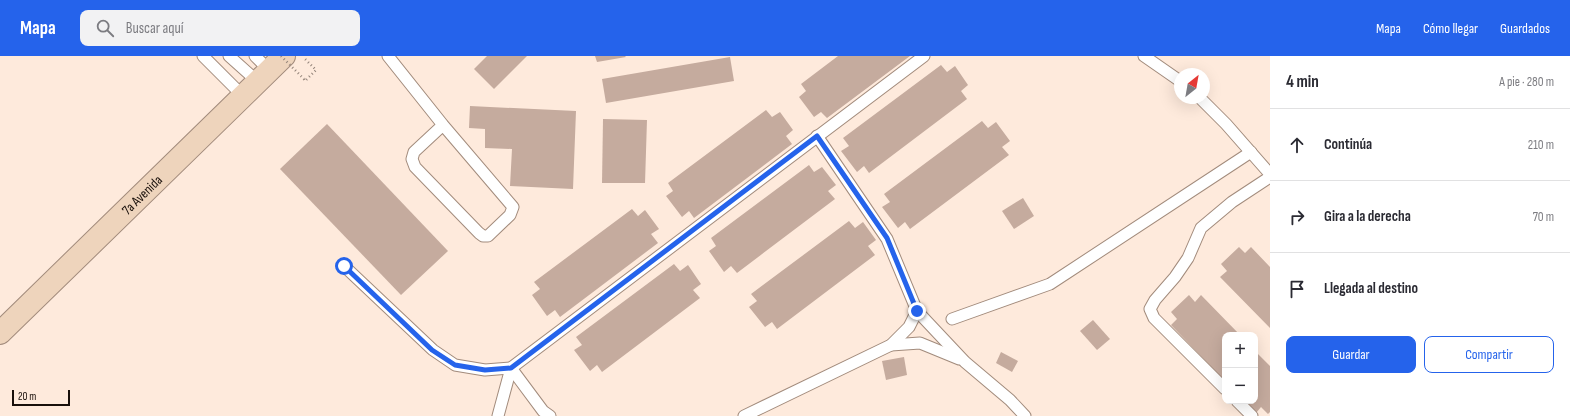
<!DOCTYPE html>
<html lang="es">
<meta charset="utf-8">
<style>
body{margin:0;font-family:"Sofia Sans Condensed",sans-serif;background:#f2f2f3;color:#2b2b33}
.controls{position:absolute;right:12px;bottom:12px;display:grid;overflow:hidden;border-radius:8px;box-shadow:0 4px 16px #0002}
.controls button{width:36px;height:36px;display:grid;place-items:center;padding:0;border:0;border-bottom:1px solid #e1e1e2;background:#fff;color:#2b2b33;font:20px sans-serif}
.compass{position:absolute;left:1174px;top:12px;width:36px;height:36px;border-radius:50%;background:#fff;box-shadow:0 4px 16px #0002;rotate:31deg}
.scale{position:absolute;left:12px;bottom:10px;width:58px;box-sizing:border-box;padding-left:4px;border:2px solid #180f0a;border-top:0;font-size:11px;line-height:14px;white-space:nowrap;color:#180f0a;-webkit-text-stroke:3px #feeadc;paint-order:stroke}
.stop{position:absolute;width:12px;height:12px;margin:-9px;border:3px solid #2563eb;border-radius:50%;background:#fff}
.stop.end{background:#2563eb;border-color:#fff;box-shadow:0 1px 4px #0008}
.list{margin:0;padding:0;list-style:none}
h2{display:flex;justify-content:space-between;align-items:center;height:52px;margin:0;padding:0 16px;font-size:17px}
h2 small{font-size:13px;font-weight:400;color:#7c7c81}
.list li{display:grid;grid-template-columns:26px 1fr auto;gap:12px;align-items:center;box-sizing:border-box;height:72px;padding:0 16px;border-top:1px solid #e1e1e2}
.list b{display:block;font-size:15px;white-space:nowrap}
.list em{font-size:13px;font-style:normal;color:#7c7c81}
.actions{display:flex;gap:8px;padding:12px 16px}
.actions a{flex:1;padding:9px 0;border:1px solid #2563eb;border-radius:8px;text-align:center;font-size:14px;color:#2563eb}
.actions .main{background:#2563eb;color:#fff}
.icon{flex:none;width:22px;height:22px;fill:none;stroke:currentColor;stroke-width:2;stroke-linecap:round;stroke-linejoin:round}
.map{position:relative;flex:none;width:1270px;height:360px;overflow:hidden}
header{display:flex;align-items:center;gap:24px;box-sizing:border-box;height:56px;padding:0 20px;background:#2563eb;color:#fff}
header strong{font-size:19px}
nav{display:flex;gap:22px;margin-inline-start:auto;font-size:14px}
.search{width:280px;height:36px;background:#f2f2f3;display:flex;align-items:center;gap:10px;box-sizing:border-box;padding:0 14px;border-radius:8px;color:#7c7c81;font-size:15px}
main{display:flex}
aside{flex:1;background:#fff}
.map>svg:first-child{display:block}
.building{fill:#c5ab9e}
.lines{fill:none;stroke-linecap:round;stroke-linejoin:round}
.service-casing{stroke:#a28b7c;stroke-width:13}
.secondary-casing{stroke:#a28b7c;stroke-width:24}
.path{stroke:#94857b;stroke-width:2.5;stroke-dasharray:1 3;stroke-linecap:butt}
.service{stroke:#fff;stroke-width:11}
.secondary{stroke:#eed4bc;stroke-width:22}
.path-bridge{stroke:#94857b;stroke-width:2.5;stroke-dasharray:1 3;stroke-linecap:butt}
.route{stroke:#2563eb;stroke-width:5}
.labels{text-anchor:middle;stroke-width:3;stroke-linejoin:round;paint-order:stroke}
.street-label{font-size:14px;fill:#180f0a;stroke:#feeadc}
</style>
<header>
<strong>Mapa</strong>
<div class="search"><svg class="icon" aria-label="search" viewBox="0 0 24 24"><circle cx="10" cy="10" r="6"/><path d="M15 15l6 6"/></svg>Buscar aquí</div>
<nav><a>Mapa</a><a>Cómo llegar</a><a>Guardados</a></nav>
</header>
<main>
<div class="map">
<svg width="1270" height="360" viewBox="0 0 1270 360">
<rect width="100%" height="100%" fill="#feeadc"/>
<g class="building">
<polygon points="487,0 527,0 494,33 474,13"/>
<polygon points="595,0 625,0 626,1 597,6"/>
<polygon points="838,0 910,0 827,62 821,56 814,61 799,41 806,35 801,28"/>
<polygon points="730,1 734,25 606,47 602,23"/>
<polygon points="941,9 947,16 955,10 968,29 961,35 967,43 869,117 864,110 857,116 841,95 849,90 843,82"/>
<polygon points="470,50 576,55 573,133 510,130 512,93 485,92 485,73 469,72"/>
<polygon points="766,54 772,61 780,56 793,74 786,80 792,88 694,162 689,155 682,161 666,140 673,135 668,127"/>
<polygon points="603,63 647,64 645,127 602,127"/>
<polygon points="982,65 988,72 996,66 1010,85 1002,91 1009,99 910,173 905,166 898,172 882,151 890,146 884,138"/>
<polygon points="327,68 448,195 401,239 280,113"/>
<polygon points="809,109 814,116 822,111 836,129 828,135 835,143 737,217 731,210 724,216 709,195 716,190 711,182"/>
<polygon points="1023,142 1034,160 1014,173 1002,155"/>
<polygon points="632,153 638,160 645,154 659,173 651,178 658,187 560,261 555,254 547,260 532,239 540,233 534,226"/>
<polygon points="849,165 855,172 863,166 876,184 868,190 875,199 777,273 772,266 765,271 749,251 757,245 751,238"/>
<polygon points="1239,191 1245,197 1251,191 1270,211 1270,272 1220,221 1227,215 1221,208"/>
<polygon points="674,208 680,215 688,209 701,228 693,234 700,242 602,316 597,309 590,315 574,294 582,289 576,281"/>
<polygon points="1189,239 1195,246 1201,239 1240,279 1225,279 1225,325 1171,269 1177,263 1171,256"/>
<polygon points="1093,264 1110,283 1097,294 1080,275"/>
<polygon points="1255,295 1270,310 1270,356 1268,358 1261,351 1256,357 1244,345 1255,345"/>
<polygon points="1001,296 1018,305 1012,316 996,307"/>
<polygon points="904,301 907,319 886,324 882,305"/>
</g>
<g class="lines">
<defs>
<g id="service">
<polyline points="203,0 243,40"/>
<polyline points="229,0 258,26"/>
<polyline points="255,0 269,14"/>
<polyline points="388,0 443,69 513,151 510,159 488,180 483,180 479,177 415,111 412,103 414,96 443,69"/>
<polyline points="1144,0 1180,25"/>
<polyline points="1200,42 1226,68 1270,118"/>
<polyline points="817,80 887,183 917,255 965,306 1010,344 1025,360"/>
<polyline points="344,210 433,294 455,309 485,314 511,312 543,355 550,360"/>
<polyline points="952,263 1050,228 1251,96"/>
<polyline points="891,289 920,287 959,303"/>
<polyline points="1225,333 1154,262 1150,253 1155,244 1175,221 1188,202 1201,172 1232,146 1270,121"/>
<polyline points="1237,345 1252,360"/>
<polyline points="498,360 511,312 924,0"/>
<polyline points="744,360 891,289 909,271 917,255"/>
</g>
<g id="secondary">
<path id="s1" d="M0,277L284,0"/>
</g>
</defs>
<use href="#service" class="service-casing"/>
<use href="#secondary" class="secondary-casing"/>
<polyline class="path" points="304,23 305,25 316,14 304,2"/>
<use href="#service" class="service"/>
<use href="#secondary" class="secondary"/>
<polyline class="path-bridge" points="281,0 304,23"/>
</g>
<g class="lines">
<polyline class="route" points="344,210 432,294 455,309 485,314 511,312 817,80 887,182 917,255"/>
</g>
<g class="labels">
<g class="street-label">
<text dy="5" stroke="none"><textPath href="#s1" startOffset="198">7a Avenida</textPath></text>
</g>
</g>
</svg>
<div class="controls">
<button>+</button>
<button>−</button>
</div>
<svg class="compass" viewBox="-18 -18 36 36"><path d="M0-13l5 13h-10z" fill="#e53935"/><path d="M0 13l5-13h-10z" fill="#7c7c81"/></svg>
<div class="scale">20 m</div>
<div class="stop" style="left:344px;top:210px"></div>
<div class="stop end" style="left:917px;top:255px"></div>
</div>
<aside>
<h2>4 min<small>A pie · 280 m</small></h2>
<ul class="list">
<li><svg class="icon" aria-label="ahead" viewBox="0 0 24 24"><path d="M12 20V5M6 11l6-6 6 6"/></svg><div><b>Continúa</b></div><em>210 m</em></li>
<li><svg class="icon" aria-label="right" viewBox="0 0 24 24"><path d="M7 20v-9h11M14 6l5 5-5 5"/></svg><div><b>Gira a la derecha</b></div><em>70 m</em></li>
<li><svg class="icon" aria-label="arrive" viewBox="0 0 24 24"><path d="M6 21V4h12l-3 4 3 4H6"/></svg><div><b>Llegada al destino</b></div></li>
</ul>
<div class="actions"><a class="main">Guardar</a><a>Compartir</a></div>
</aside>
</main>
